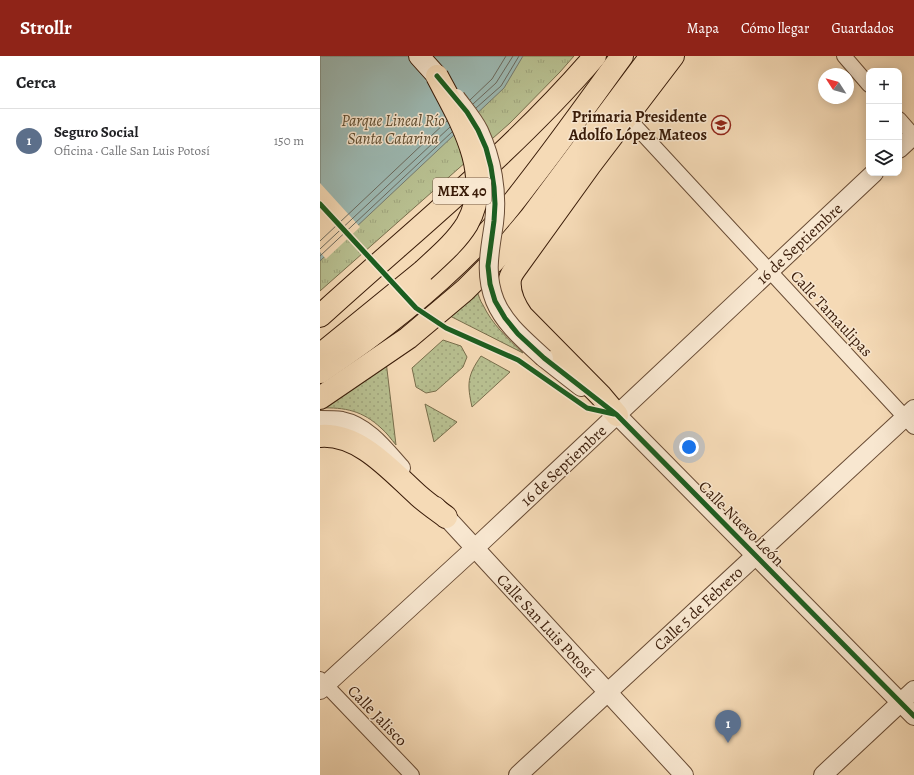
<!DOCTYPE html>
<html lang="es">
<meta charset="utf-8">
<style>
body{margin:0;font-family:Alegreya,serif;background:#f2f2f2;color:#202124}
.controls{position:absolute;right:12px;top:12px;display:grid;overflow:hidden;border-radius:8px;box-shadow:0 2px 10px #0003}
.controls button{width:36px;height:36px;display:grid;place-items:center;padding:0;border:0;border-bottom:1px solid #e0e0e0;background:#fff;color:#202124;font:20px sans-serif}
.compass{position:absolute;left:498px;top:12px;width:36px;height:36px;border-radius:50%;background:#fff;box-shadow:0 2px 10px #0003;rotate:306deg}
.you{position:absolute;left:369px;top:391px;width:14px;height:14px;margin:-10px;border:3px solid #fff;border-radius:50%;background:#1a73e8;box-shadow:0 0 0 6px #1a73e833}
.badge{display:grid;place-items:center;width:26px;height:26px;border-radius:50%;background:#8f2418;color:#fff;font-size:13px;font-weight:700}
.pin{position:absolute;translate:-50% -33px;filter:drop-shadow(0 1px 2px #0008)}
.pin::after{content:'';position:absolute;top:21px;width:14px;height:12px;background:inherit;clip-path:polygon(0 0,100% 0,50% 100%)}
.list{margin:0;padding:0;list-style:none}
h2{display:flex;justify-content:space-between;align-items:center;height:52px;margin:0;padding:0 16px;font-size:17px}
h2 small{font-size:13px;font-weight:400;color:#757577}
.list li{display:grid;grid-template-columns:26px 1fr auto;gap:12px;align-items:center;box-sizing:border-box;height:64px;padding:0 16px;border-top:1px solid #e0e0e0}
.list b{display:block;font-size:15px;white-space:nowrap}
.list p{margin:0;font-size:13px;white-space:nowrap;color:#757577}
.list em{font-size:13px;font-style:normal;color:#757577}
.icon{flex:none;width:22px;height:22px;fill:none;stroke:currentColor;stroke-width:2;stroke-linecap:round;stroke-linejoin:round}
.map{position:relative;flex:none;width:594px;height:719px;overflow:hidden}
header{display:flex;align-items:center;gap:24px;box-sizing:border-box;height:56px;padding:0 20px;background:#8f2418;color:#fff}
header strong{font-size:19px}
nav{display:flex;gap:22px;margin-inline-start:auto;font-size:14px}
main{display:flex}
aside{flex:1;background:#fff}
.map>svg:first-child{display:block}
.grass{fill:url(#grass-dots);stroke:#786e4c}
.park{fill:url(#park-tufts);stroke:#786e4c}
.water{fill:#9dbab4;stroke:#757a6f}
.pier{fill:#f5dab6}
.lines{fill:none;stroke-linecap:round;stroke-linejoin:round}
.shore{stroke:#6b6a5e;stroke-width:1}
.minor-casing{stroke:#684b34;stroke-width:16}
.tertiary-casing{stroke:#684b34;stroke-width:20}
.secondary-casing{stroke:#391b08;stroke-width:22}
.trunk-casing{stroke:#391b08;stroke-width:24}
.minor{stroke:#f8e7d0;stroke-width:14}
.tertiary{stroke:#f8e7d0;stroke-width:18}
.secondary{stroke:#f8e7d0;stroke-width:20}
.trunk{stroke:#f5dab6;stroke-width:22}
.tertiary-bridge-casing{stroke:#684b34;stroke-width:20;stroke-linecap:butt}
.trunk-bridge-casing{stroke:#391b08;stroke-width:24;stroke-linecap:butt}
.tertiary-bridge{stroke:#f8e7d0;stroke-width:18}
.trunk-bridge{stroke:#f5dab6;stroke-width:22}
.cycleway-casing{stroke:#f8e7d0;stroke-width:8}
.cycleway{stroke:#1b5e20;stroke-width:5}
.labels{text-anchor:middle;stroke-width:3;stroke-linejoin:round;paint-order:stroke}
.shield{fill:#f8e7d0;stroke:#725844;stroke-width:1}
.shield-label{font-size:15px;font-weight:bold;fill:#391b08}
.poi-label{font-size:16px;font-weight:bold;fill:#391b08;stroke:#f8e7d0;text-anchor:end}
.park-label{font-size:16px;font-style:italic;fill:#5f4d31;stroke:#f8e7d0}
.street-label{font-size:16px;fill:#391b08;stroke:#f8e7d0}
</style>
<header>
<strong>Strollr</strong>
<nav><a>Mapa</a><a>Cómo llegar</a><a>Guardados</a></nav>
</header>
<main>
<aside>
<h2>Cerca<small></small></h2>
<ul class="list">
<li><span class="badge" style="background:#5c6f8a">1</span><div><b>Seguro Social</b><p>Oficina · Calle San Luis Potosí</p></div><em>150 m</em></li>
</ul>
</aside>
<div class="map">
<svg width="594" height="719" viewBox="0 0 594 719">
<defs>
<pattern id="grass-dots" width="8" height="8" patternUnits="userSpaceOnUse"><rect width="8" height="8" fill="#b8c091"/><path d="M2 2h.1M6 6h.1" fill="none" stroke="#9fa47c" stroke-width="1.8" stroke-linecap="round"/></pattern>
<pattern id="park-tufts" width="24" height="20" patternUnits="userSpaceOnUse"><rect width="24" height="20" fill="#b8c091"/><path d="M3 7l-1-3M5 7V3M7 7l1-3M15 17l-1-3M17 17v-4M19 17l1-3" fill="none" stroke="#9fa47c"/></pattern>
</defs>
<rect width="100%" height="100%" fill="#f5dab6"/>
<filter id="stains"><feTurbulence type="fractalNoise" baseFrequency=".005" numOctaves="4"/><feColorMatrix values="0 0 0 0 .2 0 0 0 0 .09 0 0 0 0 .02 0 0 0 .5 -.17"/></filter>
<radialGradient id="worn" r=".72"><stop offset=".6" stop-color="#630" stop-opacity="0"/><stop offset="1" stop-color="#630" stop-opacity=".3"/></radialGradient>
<g class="grass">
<path d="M157,235C159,240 160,245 163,249C172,268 188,283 203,297L130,260Z"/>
<polygon points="123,284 141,290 147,301 143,311 116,335 106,337 96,331 92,312"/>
<path d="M161,300L190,316L152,351C147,328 147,320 161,300Z"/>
<path d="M66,305L76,389C71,383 67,377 61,372C43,355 25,351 0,352Z"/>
<polygon points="105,348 137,366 114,386"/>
</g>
<polygon class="park" points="0,0 254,0 240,16 190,67 0,235"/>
<polygon class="water" points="0,0 203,0 184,32 0,205"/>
<polygon class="pier" points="0,127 40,171 6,203 0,196"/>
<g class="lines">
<g class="shore">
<polyline points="150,44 172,23 186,0"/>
<polyline points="153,48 176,27 193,0"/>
<polyline points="156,52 181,30 199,0"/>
<polyline points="0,185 127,65"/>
<polyline points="0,193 130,71"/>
<polyline points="0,200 132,76"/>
</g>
<defs>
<g id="minor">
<polyline points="524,0 549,29"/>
<polyline points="307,61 594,371"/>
<polyline points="579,63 594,80"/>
<polyline points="0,623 92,719"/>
</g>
<g id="tertiary">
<polyline points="579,93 594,79"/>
<polyline points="224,302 261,331"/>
<polyline points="288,352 297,359 594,660"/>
<path d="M0,364C7,364 15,364 22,365C47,370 65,394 81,412"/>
<polyline points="116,450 364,719"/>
<polyline points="0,634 155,492 554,117"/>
<polyline points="198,719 288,636 594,353"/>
<polyline points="503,719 594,634"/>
</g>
<polyline id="secondary" points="99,0 117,20"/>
<g id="trunk">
<path d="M0,260C93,175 193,96 275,0"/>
<polyline points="0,299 103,215"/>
<path d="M0,316C57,278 112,235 160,185C179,166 195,144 212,122C243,82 272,41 302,0"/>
<polyline points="0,342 88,282 145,234 174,205 211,161 331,0"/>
<path d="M297,359L281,340L202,260C195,250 188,237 190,223C191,218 195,213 198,209L270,109L353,0"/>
<path d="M0,380C40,377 72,416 99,440C108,448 117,454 126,461"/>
</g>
</defs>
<use href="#minor" class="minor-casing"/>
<use href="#tertiary" class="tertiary-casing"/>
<use href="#secondary" class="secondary-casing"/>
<use href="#trunk" class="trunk-casing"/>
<use href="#minor" class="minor"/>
<use href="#tertiary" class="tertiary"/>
<use href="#secondary" class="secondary"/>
<use href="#trunk" class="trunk"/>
<defs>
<path id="tertiary-bridge" d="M136,42C144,53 153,63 159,75C172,103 178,136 174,167C170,195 164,217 175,245C185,269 206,285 224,302"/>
<path id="trunk-bridge" d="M103,215C118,201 136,186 147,168C175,119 140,64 117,20"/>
</defs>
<use href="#tertiary-bridge" class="tertiary-bridge-casing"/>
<use href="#trunk-bridge" class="trunk-bridge-casing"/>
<use href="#tertiary-bridge" class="tertiary-bridge"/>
<use href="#trunk-bridge" class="trunk-bridge"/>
<defs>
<g id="cycleway">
<polyline points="117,20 147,56 158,74 166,92 171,111 174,131 175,148 174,165 168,210 170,228 175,245 185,262 198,278 224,302 297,359 594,660"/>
<polyline points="0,148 96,252 126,272 198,304 267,352 294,358"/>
</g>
</defs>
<use href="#cycleway" class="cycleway-casing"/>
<use href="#cycleway" class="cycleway"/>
</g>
<defs>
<symbol id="school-ring" viewBox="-11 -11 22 22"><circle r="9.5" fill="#f8e7d0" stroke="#8f2418" stroke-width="1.5"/><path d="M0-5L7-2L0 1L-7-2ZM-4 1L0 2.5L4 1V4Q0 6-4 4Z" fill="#8f2418"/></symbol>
</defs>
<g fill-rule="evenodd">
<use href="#school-ring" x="390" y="58" width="22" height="22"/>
</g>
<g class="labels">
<rect class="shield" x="113" y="122" width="58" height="26" rx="3"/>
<g class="shield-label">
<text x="142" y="140">MEX 40</text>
</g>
<g class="poi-label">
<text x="387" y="66">Primaria Presidente<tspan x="387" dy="18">Adolfo López Mateos</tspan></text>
</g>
<g class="park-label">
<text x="73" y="70">Parque Lineal Río<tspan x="73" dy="18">Santa Catarina</tspan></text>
</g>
<g class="street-label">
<text transform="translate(479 187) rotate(-43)" y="6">16 de Septiembre</text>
<text transform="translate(512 257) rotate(47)" y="6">Calle Tamaulipas</text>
<text transform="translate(243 409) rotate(-43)" y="6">16 de Septiembre</text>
<text transform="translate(422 467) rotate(45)" y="6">Calle Nuevo León</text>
<text transform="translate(378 552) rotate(-43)" y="6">Calle 5 de Febrero</text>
<text transform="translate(226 569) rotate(47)" y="6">Calle San Luis Potosí</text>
<text transform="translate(58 659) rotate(46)" y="6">Calle Jalisco</text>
</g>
</g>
<rect width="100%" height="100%" filter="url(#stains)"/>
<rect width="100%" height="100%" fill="url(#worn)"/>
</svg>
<div class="controls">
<button>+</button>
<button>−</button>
<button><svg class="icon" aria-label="layers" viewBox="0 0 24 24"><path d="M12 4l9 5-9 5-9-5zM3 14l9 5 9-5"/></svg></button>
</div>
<svg class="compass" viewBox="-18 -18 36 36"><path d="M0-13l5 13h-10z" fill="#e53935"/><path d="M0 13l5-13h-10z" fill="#757577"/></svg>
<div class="you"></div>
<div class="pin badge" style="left:408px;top:687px;background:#5c6f8a">1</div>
</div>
</main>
